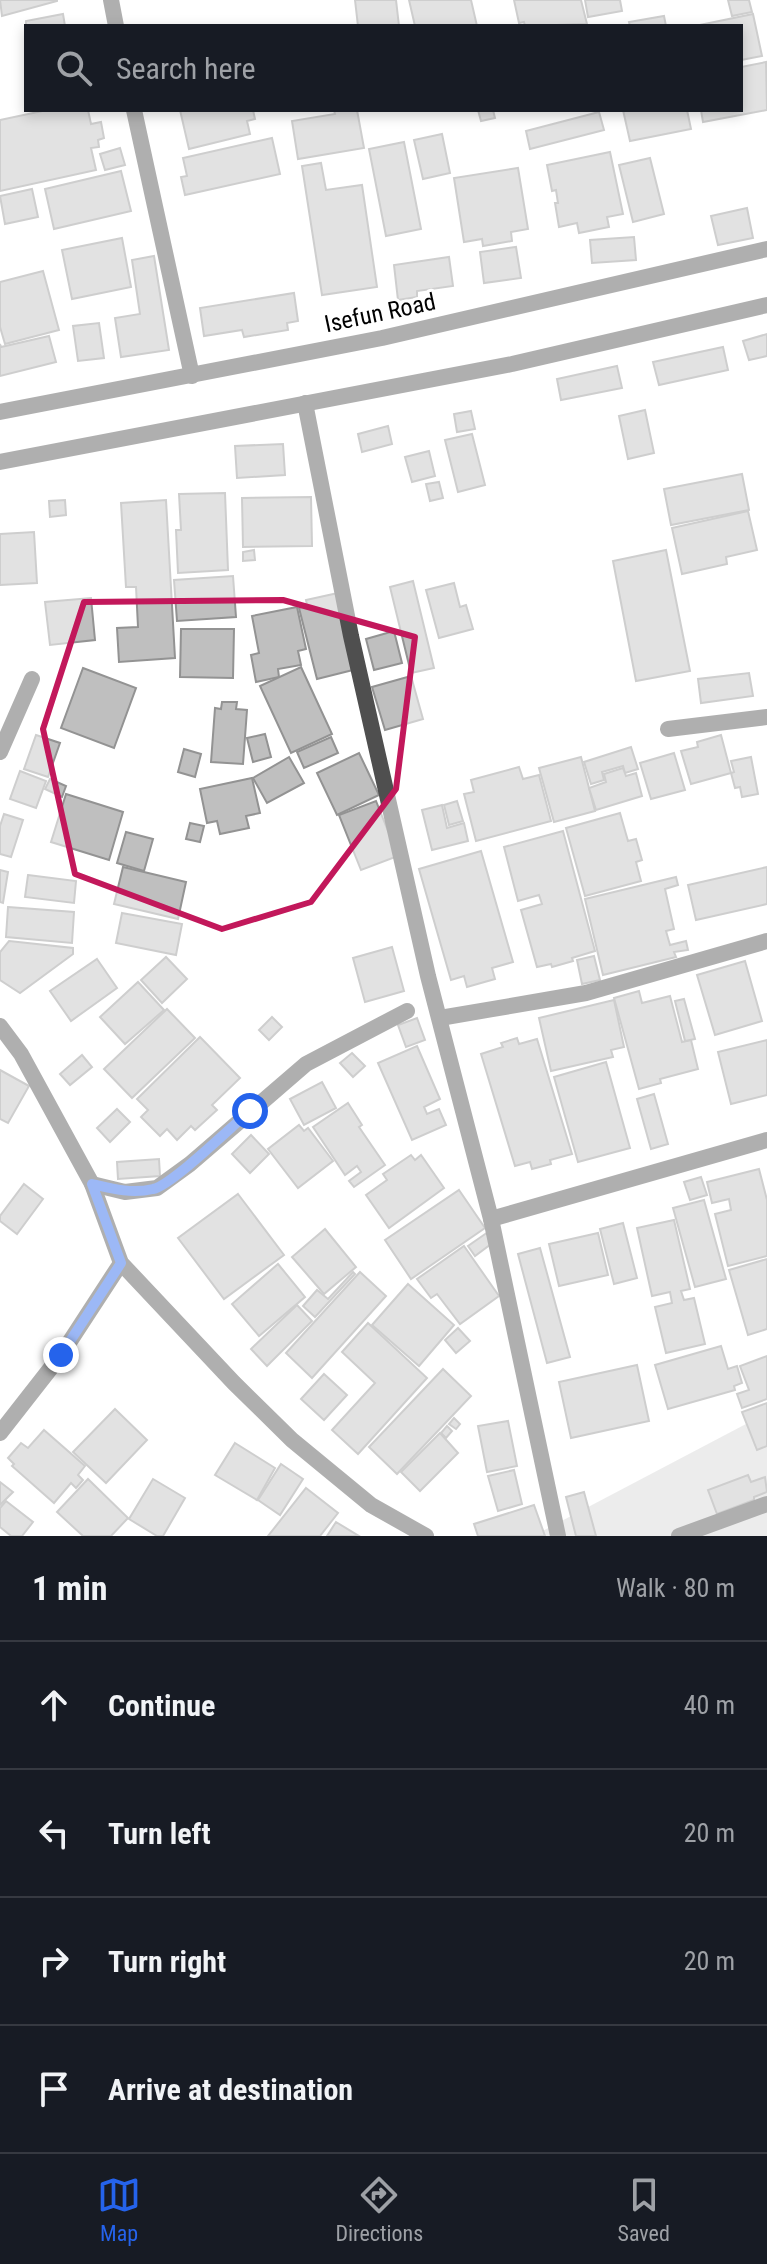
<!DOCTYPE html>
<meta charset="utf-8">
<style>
body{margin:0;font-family:"Roboto Condensed",sans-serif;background:#242831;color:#f1f3f6}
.stop{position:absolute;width:24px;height:24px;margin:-18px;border:6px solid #2563eb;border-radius:50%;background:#fff}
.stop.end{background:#2563eb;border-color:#fff;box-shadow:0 2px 8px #0008}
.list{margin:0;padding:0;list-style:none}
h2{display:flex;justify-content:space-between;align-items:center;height:104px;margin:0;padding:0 32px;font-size:34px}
h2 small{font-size:26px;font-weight:400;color:#9ea1a6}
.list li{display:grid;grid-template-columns:52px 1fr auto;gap:24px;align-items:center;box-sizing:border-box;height:128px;padding:0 32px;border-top:2px solid #363941}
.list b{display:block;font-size:30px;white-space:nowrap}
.list em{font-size:26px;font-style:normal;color:#9ea1a6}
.icon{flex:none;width:44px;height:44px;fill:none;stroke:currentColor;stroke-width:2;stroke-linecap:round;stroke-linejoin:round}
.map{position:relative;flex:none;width:767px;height:1536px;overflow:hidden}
.search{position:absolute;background:#171b24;box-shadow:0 4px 12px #0003;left:24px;right:24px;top:24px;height:88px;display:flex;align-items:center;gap:20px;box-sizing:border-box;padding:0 28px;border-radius:0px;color:#9ea1a6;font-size:30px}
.sheet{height:616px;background:#171b24}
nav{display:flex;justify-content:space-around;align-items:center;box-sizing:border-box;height:112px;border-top:2px solid #363941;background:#171b24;font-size:22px;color:#9ea1a6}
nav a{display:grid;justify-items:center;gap:4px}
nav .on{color:#2563eb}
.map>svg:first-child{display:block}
.green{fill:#d6d6d6}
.building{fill:#bfbfbf;stroke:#939393;stroke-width:2}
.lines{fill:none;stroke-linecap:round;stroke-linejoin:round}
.minor{stroke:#4f4f4f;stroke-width:16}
.tertiary{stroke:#4f4f4f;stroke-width:16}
.route{stroke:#2563eb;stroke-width:10}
.marked{fill:none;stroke:#c2185b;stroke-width:6;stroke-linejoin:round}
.labels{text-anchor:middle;stroke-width:6;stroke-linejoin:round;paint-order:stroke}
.street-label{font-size:24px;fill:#000;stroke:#fff}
</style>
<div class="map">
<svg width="767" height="1536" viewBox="0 0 767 1536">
<rect width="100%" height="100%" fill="#fff"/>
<polygon class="green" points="767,1413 767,1536 533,1536"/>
<g class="building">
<polygon points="0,0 57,0 57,1 2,16"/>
<polygon points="355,0 396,0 399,26 358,26"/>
<polygon points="409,0 471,0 477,26 415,26"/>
<polygon points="514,0 581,0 587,24 525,26 524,22 519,23"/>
<polygon points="585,0 620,0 622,11 588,17"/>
<polygon points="728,0 749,0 752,12 732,16"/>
<polygon points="63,14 65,26 26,26 26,21"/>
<polygon points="753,14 762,56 741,60 741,26 695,26"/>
<polygon points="664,16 666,26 630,26 629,22"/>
<polygon points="766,62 767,110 703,122 701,110 741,110 741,67"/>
<polygon points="47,110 88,110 91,124 101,122 104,138 98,140 99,147 91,148 96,170 0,191 0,120"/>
<polygon points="180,110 253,110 255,119 247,121 250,134 189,149"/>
<polygon points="334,110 357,110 364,148 298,159 292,121 335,114"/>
<polygon points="478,110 493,110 495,118 481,121"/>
<polygon points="623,110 687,110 691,129 630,141"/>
<polygon points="599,112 604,130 530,149 526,131"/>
<polygon points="442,134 450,173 423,179 414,140"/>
<polygon points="272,138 280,174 185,195 181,177 187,176 183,158"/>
<polygon points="404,142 421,229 386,236 369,149"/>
<polygon points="120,148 125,165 105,170 100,154"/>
<polygon points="610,152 623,214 607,217 609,227 579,233 577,223 559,227 555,203 558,203 556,190 552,191 547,165"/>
<polygon points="650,158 664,214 633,222 619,165"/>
<polygon points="321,163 326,190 362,185 377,287 322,295 302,166"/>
<polygon points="518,168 528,229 511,232 512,241 483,246 482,239 464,242 454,178"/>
<polygon points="121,171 131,211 54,229 45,189"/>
<polygon points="32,189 38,217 5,224 0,196"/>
<polygon points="747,208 753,238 718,245 711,216"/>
<polygon points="634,237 636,260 592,263 590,240"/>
<polygon points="122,238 131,287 72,299 62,250"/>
<polygon points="516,247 521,278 484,283 480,252"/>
<polygon points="154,256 169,350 121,357 115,318 140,314 132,260"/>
<polygon points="449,257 453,286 417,291 417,297 398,300 394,265"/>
<polygon points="43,271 59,330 5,344 0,327 0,282"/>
<polygon points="294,293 298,321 287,323 288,330 244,337 242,330 204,336 200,308"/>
<polygon points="99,323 104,358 78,361 73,326"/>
<polygon points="767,334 767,356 749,360 743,341"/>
<polygon points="49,336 56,362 0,376 0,344 1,347"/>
<polygon points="723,347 728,370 659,385 653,362"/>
<polygon points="617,366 622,388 561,400 557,379"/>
<polygon points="645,410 654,453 628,459 619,416"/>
<polygon points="471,411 475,429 457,432 454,414"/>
<polygon points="388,426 392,444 362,452 358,434"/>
<polygon points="472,434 485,485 458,492 445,440"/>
<polygon points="283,444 285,475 237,478 235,446"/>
<polygon points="429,451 435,476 412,482 405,457"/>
<polygon points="742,474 749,510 671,525 664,489"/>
<polygon points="439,482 443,498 430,501 426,484"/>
<polygon points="225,493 228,570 178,573 176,530 181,530 179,494"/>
<polygon points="311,497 312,546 243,547 242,498"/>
<polygon points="65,500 66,515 50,517 49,501"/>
<polygon points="166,500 175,658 119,662 117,628 138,627 136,587 126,587 121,503"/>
<polygon points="748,511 757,550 726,557 727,564 682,574 672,528"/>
<polygon points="34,532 37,583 0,585 0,534"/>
<polygon points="254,550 255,560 243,561 243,552"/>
<polygon points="666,550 690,671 636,681 613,561"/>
<polygon points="233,576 236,617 177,621 174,580"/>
<polygon points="413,581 434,668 411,673 390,587"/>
<polygon points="454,583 460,607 466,605 473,629 439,638 426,590"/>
<polygon points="338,593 357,669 317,679 299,608 307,605 306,600"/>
<polygon points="91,598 95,640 50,645 45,602"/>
<polygon points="297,607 306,649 298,651 301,665 278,669 279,677 256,682 251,655 259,653 252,616"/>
<polygon points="181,629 234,629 233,678 180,677"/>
<polygon points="394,631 402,663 374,670 366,639"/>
<polygon points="301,667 332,734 291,753 260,686"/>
<polygon points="83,668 136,688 114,748 61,728"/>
<polygon points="749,673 753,696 701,703 698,679"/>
<polygon points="411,676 423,719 385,730 372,687"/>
<polygon points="222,702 237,702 236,709 247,710 243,764 211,762 215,708 221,709"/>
<polygon points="265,734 271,757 253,762 247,738"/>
<polygon points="36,735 60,743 48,777 24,769"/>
<polygon points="721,735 731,773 691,784 681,751 698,747 697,742"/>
<polygon points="331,737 338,753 304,768 297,752"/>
<polygon points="631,747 638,769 625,773 623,766 602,772 604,780 591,784 584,762"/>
<polygon points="184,749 201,754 195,777 178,772"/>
<polygon points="359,753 379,795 337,815 317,773"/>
<polygon points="674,753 685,790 651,799 640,763"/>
<polygon points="289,757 304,783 267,803 253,778"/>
<polygon points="581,757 595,811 554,822 539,768"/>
<polygon points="751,757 758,794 742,797 740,787 735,788 731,773 734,772 731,761"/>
<polygon points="519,767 523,779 539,775 551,821 476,841 464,794 474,792 471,780"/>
<polygon points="623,768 626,776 636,773 642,796 596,810 589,788 606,782 604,774"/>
<polygon points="20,771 46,781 36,808 10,799"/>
<polygon points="252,778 260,813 246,816 249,828 220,834 217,821 207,823 200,789"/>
<polygon points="50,779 66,786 62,797 45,789"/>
<polygon points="66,794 123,812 109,860 51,842"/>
<polygon points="376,801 398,856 361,870 339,815"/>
<polygon points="457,801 463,821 449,825 444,805"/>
<polygon points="442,805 447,828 464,823 468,841 432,850 422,810"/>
<polygon points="620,813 628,841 636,839 642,860 636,862 641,881 585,896 566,828"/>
<polygon points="4,814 23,820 11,857 0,854 0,826"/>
<polygon points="190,823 204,826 200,842 186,839"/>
<polygon points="563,831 595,951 572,958 573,961 552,967 551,964 537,967 521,910 542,904 539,895 518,901 504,847"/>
<polygon points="126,832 153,839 144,871 117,863"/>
<polygon points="481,851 513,962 492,968 495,979 467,987 464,976 451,980 419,869"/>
<polygon points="123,867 186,882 178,919 114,904"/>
<polygon points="767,867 767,904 696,920 688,885"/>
<polygon points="0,870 8,872 3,903 0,902"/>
<polygon points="28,875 76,881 74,903 25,897"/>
<polygon points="676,877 678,885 665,889 674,929 666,931 670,945 686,941 688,950 674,952 676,957 603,975 585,899"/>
<polygon points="8,907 74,912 72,943 6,937"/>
<polygon points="122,913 182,924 176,955 116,943"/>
<polygon points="9,941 73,948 73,954 20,993 0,980 0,952"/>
<polygon points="392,947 404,991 365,1002 353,958"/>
<polygon points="594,956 600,980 582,984 577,960"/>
<polygon points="166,957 187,979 162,1003 141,980"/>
<polygon points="97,959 117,988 71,1021 50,991"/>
<polygon points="745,961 762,1021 715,1035 697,975"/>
<polygon points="138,982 164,1010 125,1044 100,1017"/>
<polygon points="639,991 642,1003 670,996 682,1042 691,1040 698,1069 660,1079 661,1083 639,1089 614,998"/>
<polygon points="684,999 695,1039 685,1041 675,1001"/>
<polygon points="614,1000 624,1047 611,1050 613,1057 551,1071 539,1018"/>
<polygon points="167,1009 195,1038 132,1098 104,1069"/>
<polygon points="272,1017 282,1027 269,1040 259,1030"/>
<polygon points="417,1018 425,1040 406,1047 398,1025"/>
<polygon points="200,1037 240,1078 212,1105 217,1110 195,1130 191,1126 177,1140 167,1129 160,1136 141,1117 148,1110 137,1099"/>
<polygon points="517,1038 519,1044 537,1039 572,1154 550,1160 551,1164 532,1169 530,1162 515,1166 481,1054 503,1047 501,1043"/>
<polygon points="767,1040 767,1095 731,1104 718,1052"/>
<polygon points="417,1046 440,1099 424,1107 427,1114 439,1109 446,1125 412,1140 378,1063"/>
<polygon points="352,1053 365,1066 353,1077 340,1063"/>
<polygon points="82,1055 92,1067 70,1085 60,1074"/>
<polygon points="606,1062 630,1148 578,1162 554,1077"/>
<polygon points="0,1070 29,1086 8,1123 0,1119"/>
<polygon points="322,1082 336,1108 304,1125 290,1099"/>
<polygon points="654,1094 668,1144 651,1149 637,1099"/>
<polygon points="348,1103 362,1125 359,1127 385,1165 354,1187 349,1181 361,1172 357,1166 345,1175 313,1127"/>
<polygon points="117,1109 130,1122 110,1142 97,1128"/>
<polygon points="299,1125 304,1131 308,1128 333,1161 298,1188 268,1149"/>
<polygon points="251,1135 269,1154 250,1173 232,1154"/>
<polygon points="411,1155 415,1160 421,1155 444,1188 389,1228 366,1195 387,1180 383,1174"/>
<polygon points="159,1159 160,1176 118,1179 117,1162"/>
<polygon points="759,1169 767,1200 767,1256 728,1266 715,1214 731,1210 729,1199 712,1203 707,1182"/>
<polygon points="701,1177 707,1195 690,1200 684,1182"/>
<polygon points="24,1184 43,1199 17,1234 0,1221 0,1216"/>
<polygon points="459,1190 485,1228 411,1279 385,1240"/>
<polygon points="238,1194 284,1255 224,1299 178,1238"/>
<polygon points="704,1200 726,1279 695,1287 673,1208"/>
<polygon points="674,1220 690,1289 681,1291 684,1300 694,1298 705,1344 666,1353 655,1307 672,1303 670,1292 652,1296 637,1228"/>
<polygon points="623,1223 637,1278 614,1284 600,1229"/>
<polygon points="325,1229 356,1267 324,1294 292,1257"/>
<polygon points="488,1232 495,1241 475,1256 468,1246"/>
<polygon points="598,1233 608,1275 559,1286 549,1244"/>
<polygon points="464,1246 499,1296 460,1324 437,1294 431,1298 417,1279"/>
<polygon points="540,1248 570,1357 547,1363 518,1254"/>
<polygon points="767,1259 767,1329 748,1335 729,1270"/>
<polygon points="278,1264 305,1297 259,1336 232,1304"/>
<polygon points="353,1272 355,1274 315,1317 303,1306 317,1290 328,1299"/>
<polygon points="360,1272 386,1296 312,1378 286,1353"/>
<polygon points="408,1284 454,1325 419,1366 372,1325"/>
<polygon points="297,1305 312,1321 267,1366 251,1349"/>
<polygon points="368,1323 427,1378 358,1454 332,1430 375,1383 342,1352"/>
<polygon points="458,1328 470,1341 456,1353 445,1340"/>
<polygon points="721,1346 728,1369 737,1366 742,1383 734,1386 735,1390 668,1409 655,1365"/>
<polygon points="767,1356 767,1399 742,1408 737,1394 749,1390 740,1366"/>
<polygon points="637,1365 649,1421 571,1438 559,1382"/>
<polygon points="443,1369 471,1396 397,1474 369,1447"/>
<polygon points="324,1374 347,1395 324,1420 301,1399"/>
<polygon points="767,1403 767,1446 757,1450 742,1412"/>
<polygon points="115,1409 147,1440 106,1483 73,1452"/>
<polygon points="454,1418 460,1424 456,1429 449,1424"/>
<polygon points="508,1421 517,1466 487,1472 478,1426"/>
<polygon points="447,1426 452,1431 446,1438 441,1433"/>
<polygon points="44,1430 85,1466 78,1475 83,1480 76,1488 71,1483 54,1503 12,1466 14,1464 8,1458 21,1443 28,1448"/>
<polygon points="440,1433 458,1453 420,1491 401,1472"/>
<polygon points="235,1443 275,1468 257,1500 215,1475"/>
<polygon points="281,1464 303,1479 280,1515 258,1500"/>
<polygon points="514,1470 522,1504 498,1511 488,1476"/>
<polygon points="748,1475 751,1482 765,1477 767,1492 754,1497 754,1500 717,1514 708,1490"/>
<polygon points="88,1479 128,1518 111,1536 83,1536 57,1512"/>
<polygon points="153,1479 185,1498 163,1536 157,1536 129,1519"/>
<polygon points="0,1482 13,1492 0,1505"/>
<polygon points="306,1488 338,1513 320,1536 268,1536"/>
<polygon points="584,1492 596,1536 576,1536 566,1497"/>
<polygon points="6,1501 33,1522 22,1536 11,1536 0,1527 0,1508"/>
<polygon points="534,1505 545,1536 478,1536 474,1524"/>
<polygon points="336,1522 359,1536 327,1536"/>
</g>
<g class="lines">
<g class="minor">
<polyline points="111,0 116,26"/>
<polyline points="134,110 192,376"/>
<polyline points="305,403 351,636 428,976 491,1219 558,1536"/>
<polyline points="668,729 767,717"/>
<polyline points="0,752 32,679"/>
<polyline points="440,1018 586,993 767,941"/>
<polyline points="0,1026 21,1054 92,1184 121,1263 234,1383 292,1440 371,1505 426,1536"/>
<polyline points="92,1184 125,1192 157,1188 190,1164 306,1064 407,1011"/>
<polyline points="491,1219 767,1140"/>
<polyline points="0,1433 61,1355 121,1263"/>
<polyline points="679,1536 767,1504"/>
</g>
<g class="tertiary">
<polyline points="0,412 382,338 767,249"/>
<polyline points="0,462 512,364 767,305"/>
</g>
</g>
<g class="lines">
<path class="route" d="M61,1355L121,1263L92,1184C113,1189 132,1194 153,1189C172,1185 232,1126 250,1111"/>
</g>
<path d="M0 0H767V1536H0ZM283,600L415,637L396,789L311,902L222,929L75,874L43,729L84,602Z" fill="#fff" fill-opacity=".55" fill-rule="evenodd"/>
<path class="marked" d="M283,600L415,637L396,789L311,902L222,929L75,874L43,729L84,602Z"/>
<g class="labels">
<g class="street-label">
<text transform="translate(380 313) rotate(-12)" y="8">Isefun Road</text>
</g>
</g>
</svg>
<div class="stop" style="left:250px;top:1111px"></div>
<div class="stop end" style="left:61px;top:1355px"></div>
<div class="search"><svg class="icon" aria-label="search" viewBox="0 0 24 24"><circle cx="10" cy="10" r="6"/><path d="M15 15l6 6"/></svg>Search here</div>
</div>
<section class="sheet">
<h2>1 min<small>Walk · 80 m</small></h2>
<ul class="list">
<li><svg class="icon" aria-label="ahead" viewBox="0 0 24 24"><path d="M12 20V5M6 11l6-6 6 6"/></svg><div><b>Continue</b></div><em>40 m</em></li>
<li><svg class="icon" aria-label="left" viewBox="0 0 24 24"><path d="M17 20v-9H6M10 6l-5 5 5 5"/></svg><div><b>Turn left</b></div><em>20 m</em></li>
<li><svg class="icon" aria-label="right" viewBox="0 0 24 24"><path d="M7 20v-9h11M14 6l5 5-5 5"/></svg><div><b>Turn right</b></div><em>20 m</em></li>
<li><svg class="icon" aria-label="arrive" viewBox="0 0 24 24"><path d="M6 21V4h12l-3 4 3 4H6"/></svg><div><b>Arrive at destination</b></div></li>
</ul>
</section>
<nav>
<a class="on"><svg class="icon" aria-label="map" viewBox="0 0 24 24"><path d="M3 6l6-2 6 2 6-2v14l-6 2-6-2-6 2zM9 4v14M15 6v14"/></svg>Map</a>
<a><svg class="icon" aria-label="directions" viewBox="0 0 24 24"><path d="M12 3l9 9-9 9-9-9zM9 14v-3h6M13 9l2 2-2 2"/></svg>Directions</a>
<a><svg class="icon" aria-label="saved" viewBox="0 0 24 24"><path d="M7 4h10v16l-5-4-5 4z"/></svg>Saved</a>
</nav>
